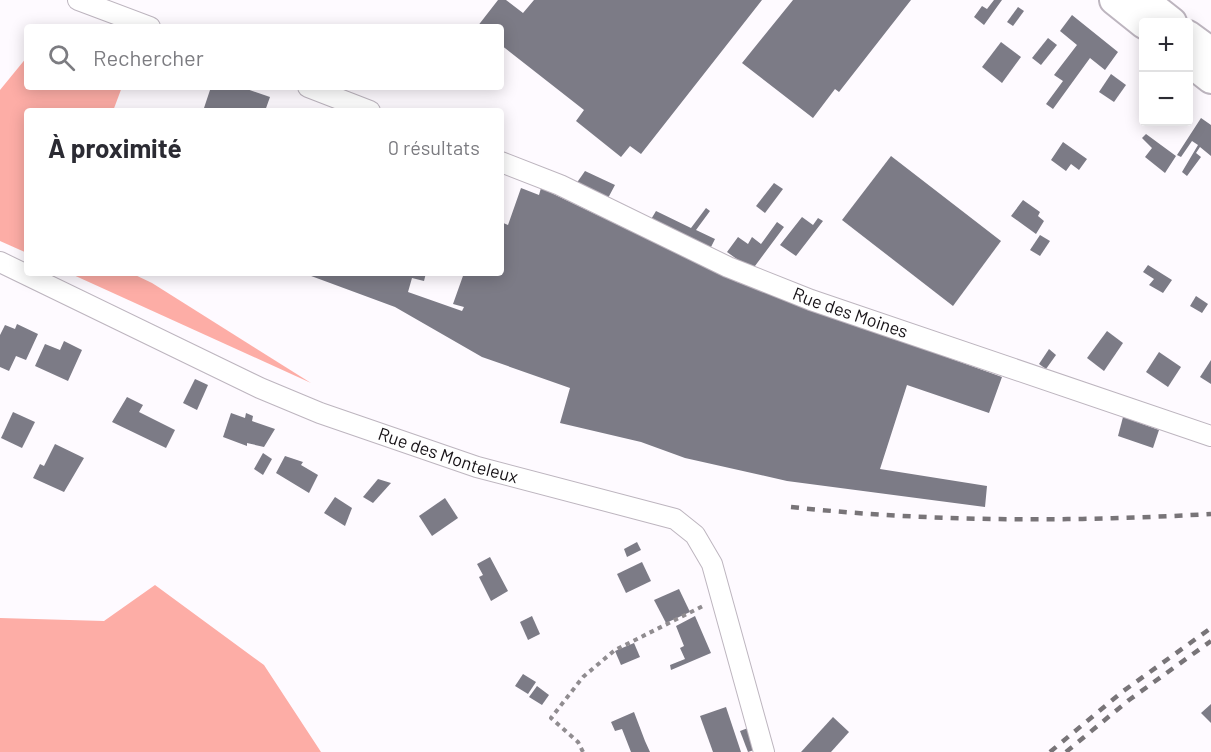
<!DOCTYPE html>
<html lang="fr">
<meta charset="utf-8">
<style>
body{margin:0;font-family:Barlow,sans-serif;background:#f2f2f3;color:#2b2b33}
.controls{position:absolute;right:18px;top:18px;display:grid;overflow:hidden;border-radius:6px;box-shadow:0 3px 15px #0003}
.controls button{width:54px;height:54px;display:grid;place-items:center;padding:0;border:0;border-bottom:2px solid #e1e1e2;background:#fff;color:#2b2b33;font:30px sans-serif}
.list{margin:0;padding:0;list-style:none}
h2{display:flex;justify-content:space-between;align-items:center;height:78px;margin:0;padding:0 24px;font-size:26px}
h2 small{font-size:20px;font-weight:400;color:#7c7c81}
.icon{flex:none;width:33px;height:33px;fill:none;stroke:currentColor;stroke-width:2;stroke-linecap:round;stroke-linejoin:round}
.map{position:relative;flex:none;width:1211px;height:752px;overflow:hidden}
.search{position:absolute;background:#fff;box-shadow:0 3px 15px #0003;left:24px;top:24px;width:480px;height:66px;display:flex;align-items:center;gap:15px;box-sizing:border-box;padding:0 21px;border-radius:6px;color:#7c7c81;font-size:22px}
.panel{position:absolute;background:#fff;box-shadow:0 3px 15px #0003;left:24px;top:108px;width:480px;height:168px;border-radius:6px}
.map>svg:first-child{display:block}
.forest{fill:#fdada6}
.building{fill:#7c7b86}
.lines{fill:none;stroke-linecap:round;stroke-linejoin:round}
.street-casing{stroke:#bdb5bf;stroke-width:22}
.secondary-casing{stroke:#bdb5bf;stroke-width:32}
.path{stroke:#908c90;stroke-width:4;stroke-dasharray:4.5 4.5;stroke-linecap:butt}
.street{stroke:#fff;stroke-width:20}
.secondary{stroke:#fff;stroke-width:28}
.rail{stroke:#787478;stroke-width:4.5;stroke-dasharray:8 8;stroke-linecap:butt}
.labels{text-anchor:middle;stroke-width:4.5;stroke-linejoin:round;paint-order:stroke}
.street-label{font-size:18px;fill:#161216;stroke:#fefaff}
</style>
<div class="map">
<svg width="1211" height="752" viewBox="0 0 1211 752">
<rect width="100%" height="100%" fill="#fefaff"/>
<g class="forest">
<polygon points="27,57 27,87 122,87 113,111 27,111 27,253 0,241 0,90"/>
<polygon points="69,273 131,273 152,283 311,383"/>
<polygon points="155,585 264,665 321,752 0,752 0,618 104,621"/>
</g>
<g class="building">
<polygon points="498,0 506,0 523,13 534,0 762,0 641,154 630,146 621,157 576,121 584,110 501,45 501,27 477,27"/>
<polygon points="793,0 911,0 839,92 835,89 813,118 742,63"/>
<polygon points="994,0 1002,0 984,25 974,17 982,6 987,9"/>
<polygon points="1018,7 1024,11 1013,26 1007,22"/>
<polygon points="1072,15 1118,52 1105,70 1090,58 1053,109 1046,104 1063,81 1054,75 1077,45 1060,31"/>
<polygon points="1048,38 1057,45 1041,65 1032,58"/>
<polygon points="1001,42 1021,57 1002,83 982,67"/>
<polygon points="1111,74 1126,85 1114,102 1099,92"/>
<polygon points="211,87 241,87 270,97 265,111 203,111"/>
<polygon points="1201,118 1211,125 1211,156 1200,147 1196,153 1201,157 1187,176 1182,172 1198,145 1192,141 1181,157 1177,155"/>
<polygon points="1146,134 1176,156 1165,173 1145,157 1152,148 1142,138"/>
<polygon points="1063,142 1087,159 1079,170 1071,164 1066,171 1051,160"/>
<polygon points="891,156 1001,241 953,306 842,220"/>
<polygon points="585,171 615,185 607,200 576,184"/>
<polygon points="774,183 783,189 765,213 756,206"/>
<polygon points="521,188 539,195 541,188 737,282 1002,377 989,413 907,385 880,469 987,486 985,507 787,481 685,458 641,442 560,423 570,388 482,357 395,307 303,273 426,273 424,281 412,278 408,292 462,311 464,307 453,304 464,273 501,273 501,222 508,225"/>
<polygon points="1023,200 1040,212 1038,216 1044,221 1036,234 1011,216"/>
<polygon points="706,208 710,211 696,230 715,239 709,251 650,221 656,211 691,228"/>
<polygon points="802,217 813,225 818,218 823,221 796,256 780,245"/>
<polygon points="777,222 784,227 752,270 727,252 738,237 748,244 752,237 761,244"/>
<polygon points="1040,235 1050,241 1040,256 1030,250"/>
<polygon points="1148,265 1172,280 1163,293 1149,285 1154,279 1143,272"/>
<polygon points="1196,296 1208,304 1202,313 1190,306"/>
<polygon points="17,324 38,334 26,360 16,356 9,371 0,367 0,335 5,325 15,329"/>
<polygon points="1107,331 1123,343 1104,371 1087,358"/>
<polygon points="64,341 82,350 68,381 35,366 45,344 60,350"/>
<polygon points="1049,349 1056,355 1046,369 1039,364"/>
<polygon points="1159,352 1181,367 1168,387 1146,372"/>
<polygon points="1211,360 1211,384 1200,377"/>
<polygon points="195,379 208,385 197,410 183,403"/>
<polygon points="127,397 143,405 139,412 175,430 166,448 112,422"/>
<polygon points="13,412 35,422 22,448 1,438"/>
<polygon points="231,413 245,418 246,413 253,416 252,421 275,429 264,447 247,443 247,446 223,437"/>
<polygon points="1123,417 1159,430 1153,448 1118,436"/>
<polygon points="55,444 84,458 64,492 33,478 40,464 44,466"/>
<polygon points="263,453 272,459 263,475 254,469"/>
<polygon points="285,456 303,462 301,465 318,475 309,493 276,473"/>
<polygon points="378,479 391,483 373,503 363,497"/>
<polygon points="335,497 352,508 345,526 324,513"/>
<polygon points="445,498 458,518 432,536 419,516"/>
<polygon points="637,542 641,550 627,557 624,549"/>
<polygon points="490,557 508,591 491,601 479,577 483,575 477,564"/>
<polygon points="642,562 651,581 626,593 617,574"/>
<polygon points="679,589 690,612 666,623 654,600"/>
<polygon points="532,616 540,634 528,640 520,622"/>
<polygon points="695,616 711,653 671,670 670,665 685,659 680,648 684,646 676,626"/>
<polygon points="634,643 640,657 621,665 615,651"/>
<polygon points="523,674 536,682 528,694 515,686"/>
<polygon points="537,686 549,695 542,705 529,697"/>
<polygon points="1211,704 1211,723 1201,713"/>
<polygon points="726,707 741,752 713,752 700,716"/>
<polygon points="634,712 645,741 650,752 631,752 622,729 615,731 611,722"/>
<polygon points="833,717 849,732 831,752 801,752"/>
<polygon points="748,728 754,750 748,752 740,731"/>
</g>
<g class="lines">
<defs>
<g id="street">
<polyline points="78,0 150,27"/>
<polyline points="308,87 370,111"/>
<path id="s1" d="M501,162L560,185L728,267L811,300L1211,436"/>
<path id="s2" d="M0,262L260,388L320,413L477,467L675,519L695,535L712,564L764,752"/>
</g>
<g id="secondary">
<polyline points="1114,0 1144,24"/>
<polyline points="1144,0 1172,22"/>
<polyline points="1188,35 1211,52"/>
<polyline points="1188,61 1211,79"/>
</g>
</defs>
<use href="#street" class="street-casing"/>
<use href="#secondary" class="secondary-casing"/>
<polyline class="path" points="583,752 578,742 551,718 583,677 615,650 705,605"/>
<use href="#street" class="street"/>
<use href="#secondary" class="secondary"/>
<g class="rail">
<path d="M791,507C931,522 1071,522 1211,514"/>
<polyline points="1050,752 1122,692 1211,628"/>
<polyline points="1066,752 1129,700 1211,641"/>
</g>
</g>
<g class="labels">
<g class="street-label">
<text dy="6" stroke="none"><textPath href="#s1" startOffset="381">Rue des Moines</textPath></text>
<text dy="6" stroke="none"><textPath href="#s2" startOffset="489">Rue des Monteleux</textPath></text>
</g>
</g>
</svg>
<div class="controls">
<button>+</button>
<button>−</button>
</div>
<div class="search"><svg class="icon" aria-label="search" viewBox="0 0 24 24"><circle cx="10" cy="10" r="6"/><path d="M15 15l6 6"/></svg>Rechercher</div>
<section class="panel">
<h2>À proximité<small>0 résultats</small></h2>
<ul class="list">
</ul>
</section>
</div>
